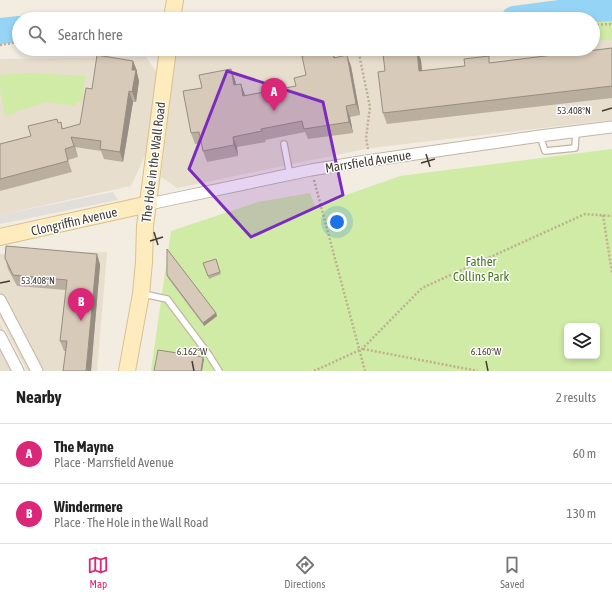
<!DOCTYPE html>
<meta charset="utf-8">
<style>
body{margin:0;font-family:"Asap Condensed",sans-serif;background:#f6f6f6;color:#222}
.controls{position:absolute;right:12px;bottom:12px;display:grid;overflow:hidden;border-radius:6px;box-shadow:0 2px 6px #0003}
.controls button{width:36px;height:36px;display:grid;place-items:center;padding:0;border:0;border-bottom:1px solid #e0e0e0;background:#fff;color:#222;font:20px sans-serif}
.you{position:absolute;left:337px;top:222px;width:14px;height:14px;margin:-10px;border:3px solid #fff;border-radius:50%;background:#1a73e8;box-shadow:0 0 0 6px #1a73e833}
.badge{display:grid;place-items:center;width:26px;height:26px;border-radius:50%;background:#db2777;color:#fff;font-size:13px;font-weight:700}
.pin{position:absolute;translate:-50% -33px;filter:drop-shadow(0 1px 2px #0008)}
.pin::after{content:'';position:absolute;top:21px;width:14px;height:12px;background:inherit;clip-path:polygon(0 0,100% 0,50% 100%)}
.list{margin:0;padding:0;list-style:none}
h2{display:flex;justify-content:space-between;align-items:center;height:52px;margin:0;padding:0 16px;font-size:17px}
h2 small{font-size:13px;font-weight:400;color:#767676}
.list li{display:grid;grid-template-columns:26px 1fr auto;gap:12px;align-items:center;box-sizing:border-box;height:60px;padding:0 16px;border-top:1px solid #e0e0e0}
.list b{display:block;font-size:15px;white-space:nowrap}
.list p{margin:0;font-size:13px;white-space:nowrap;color:#767676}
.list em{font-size:13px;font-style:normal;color:#767676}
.icon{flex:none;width:22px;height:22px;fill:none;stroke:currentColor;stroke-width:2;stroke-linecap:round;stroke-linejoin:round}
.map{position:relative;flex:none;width:612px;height:371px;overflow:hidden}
.search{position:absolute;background:#fff;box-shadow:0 2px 6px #0003;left:12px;right:12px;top:12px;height:44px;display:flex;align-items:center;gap:10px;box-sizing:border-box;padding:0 14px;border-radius:22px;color:#767676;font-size:15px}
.sheet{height:172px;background:#fff}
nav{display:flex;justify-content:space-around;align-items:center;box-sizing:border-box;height:56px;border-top:1px solid #e0e0e0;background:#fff;font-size:11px;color:#767676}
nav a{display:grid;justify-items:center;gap:2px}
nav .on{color:#db2777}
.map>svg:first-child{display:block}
.residential{fill:#e7dece}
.green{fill:#cfeba5;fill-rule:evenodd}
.parking{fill:#e2deda}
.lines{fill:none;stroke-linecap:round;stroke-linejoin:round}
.river{stroke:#96d4f6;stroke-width:26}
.lane-casing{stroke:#c1b6a6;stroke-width:8}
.street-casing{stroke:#c1b6a6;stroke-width:13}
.secondary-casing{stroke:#d9c18e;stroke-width:18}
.path{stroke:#c1ae93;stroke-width:2.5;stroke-dasharray:2 2;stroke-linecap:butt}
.lane{stroke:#fff;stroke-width:5.5}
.street{stroke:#fff;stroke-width:11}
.secondary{stroke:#ffecbe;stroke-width:16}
.wall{fill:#baae9f}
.shaded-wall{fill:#978d82}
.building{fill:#d8cab9;stroke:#978d82}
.marked{fill:#7b2cbf;fill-opacity:0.2;stroke:#7b2cbf;stroke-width:3;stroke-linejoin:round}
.ticks{fill:none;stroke:#443c32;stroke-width:1.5}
.labels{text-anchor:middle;stroke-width:3;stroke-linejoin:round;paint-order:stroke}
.street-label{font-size:13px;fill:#443c32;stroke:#fff}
.park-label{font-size:13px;fill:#477921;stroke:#fff}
.ticks-label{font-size:10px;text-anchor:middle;fill:#443c32;stroke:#fff;stroke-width:3;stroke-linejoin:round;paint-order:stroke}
</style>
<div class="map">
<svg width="612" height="371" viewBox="0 0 612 371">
<rect width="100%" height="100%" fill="#f2ece1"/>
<g class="residential">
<polygon points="612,40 612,120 370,148 177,188 161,177 176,50 360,51 410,49 593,49 593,41"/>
<polygon points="146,57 157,73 149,147 131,186 0,215 0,59"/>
<polygon points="107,252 97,371 27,371 0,318 0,254"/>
<polygon points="0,322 25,371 0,371"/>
</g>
<g class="green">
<polygon points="612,15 612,40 593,41 593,19 576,19"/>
<polygon points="30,73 85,76 82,102 77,102 76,106 48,102 17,111 16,113 5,116 0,88 0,75"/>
<path d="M612,149V371H151L171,231L258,202L310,193L315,206L400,176ZM567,326H597V356H567Z"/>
</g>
<polygon class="parking" points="113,192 118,200 0,224 0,215"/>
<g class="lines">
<g class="river">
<polyline points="514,19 582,10 612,8"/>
<polyline points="0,31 19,29"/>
</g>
<defs>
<g id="lane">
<polyline points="540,136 545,151 575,148 576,131"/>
<polyline points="284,144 290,175"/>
<polyline points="143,294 167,299 209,355 219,371"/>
</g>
<g id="street">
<polyline points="149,204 311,170 360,162 540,136 612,127"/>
<polyline points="0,300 37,371"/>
<polyline points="0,336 18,371"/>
</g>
<g id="secondary">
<polyline points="172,19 175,0"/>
<polyline points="0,237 149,204"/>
<polyline points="127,371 141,294 144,262 145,226 168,49"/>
</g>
</defs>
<use href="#lane" class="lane-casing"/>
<use href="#street" class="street-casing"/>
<use href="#secondary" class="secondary-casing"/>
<g class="path">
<polyline points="593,25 612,24"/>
<polyline points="0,45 19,42"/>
<polyline points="231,49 249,51 305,49"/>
<polyline points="358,49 370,107 366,138 368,149"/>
<polyline points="314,180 365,371"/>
<polyline points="603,215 612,273"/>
<polyline points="363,349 478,371"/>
<polyline points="314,371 362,349 422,288 585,214 612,216"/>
</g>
<use href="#lane" class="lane"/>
<use href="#street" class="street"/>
<use href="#secondary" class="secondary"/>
</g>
<g class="wall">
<polygon points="612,48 612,98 387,124 383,113 385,71 421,60 422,71 553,55 553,49 580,49 581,52"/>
<polygon points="332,50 335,57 351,66 360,115 350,117 353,133 308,139 305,132 265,140 266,142 237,147 238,156 207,162 203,151 201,143 195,144 191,133 202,88 231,69 235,80 236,85 245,96 296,86 306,75"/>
<polygon points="133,61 137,71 137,73 139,81 136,102 133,102 123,162 104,159 101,151 75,147 78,157 68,160 72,172 0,191 0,144 31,136 61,122 63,129 80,124 92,89"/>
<polygon points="97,254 100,265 91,371 63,371 66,351 64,351 60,341 66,290 17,286 8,269 5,258"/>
<polygon points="216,259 221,274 209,279 203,263"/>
<polygon points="167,275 216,313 217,316 204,326 168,278"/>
</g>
<g class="shaded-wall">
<polygon points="417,50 421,60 423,82 419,71"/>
<polygon points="347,55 351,66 360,115 356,104"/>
<polygon points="133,61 137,71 137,73 139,81 136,102 132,92 132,70"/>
<polygon points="231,69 235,80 238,96 234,85"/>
<polygon points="241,84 245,95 247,107 243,96"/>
<polygon points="129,91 133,102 123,162 120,152"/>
<polygon points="346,106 350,117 353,133 349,122"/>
<polygon points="71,137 75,147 78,157 74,146"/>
<polygon points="233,137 237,147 238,156 234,145"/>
<polygon points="97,254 100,265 91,371 86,371"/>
<polygon points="216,313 217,316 204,326 203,323"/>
<polygon points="203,357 204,360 202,371 201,371"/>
</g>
<g class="building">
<polygon points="612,48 612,86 383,113 378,72 385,71 383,54 417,50 419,71 465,66 464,59 489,56 489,63 553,55 553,49 578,49 579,52"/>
<polygon points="332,50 334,58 347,55 356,104 346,106 349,122 304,129 302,121 261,129 262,131 233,137 234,145 203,151 199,132 191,133 183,91 202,88 199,75 231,69 234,85 241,84 243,96 296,86 294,78 306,75 302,56"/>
<polygon points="97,55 133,61 132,70 136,70 132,92 129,91 120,152 100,149 101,141 71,137 74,146 65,149 68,161 0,179 0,144 31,136 28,126 57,119 58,123 61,122 62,129 80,124 86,88 92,89"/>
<polygon points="6,246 97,254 86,371 63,371 67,341 60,341 67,280 13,275 5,258"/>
<polygon points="167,249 216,313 203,323 167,275"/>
<polygon points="216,259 220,272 208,276 203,263"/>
<polygon points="158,350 203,357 201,371 154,371"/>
</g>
<path class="marked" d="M227,71L323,102L343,195L251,237L189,169Z"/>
<path class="ticks" d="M602,111L612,108M426,154L430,167M421,163L435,159M154,232L158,245M150,241L163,237M0,283L10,281M192,361L194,371M486,361L488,371"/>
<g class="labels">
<g class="street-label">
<text transform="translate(368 161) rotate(-9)" y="5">Marrsfield Avenue</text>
<text transform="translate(153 162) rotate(-83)" y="5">The Hole in the Wall Road</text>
<text transform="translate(74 221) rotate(-13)" y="5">Clongriffin Avenue</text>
</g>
<g class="park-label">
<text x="481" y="266">Father<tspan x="481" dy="15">Collins Park</tspan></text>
</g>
</g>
<g class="ticks-label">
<text x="574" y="114">53.408°N</text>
<text x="38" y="284">53.408°N</text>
<text x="192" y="355">6.162°W</text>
<text x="486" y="355">6.160°W</text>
</g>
</svg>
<div class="controls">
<button><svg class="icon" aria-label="layers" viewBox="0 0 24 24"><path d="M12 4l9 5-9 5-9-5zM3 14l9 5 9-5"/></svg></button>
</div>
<div class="you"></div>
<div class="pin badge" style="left:274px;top:111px">A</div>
<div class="pin badge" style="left:81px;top:321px">B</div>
<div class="search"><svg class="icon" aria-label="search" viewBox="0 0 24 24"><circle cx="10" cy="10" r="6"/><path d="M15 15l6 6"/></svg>Search here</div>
</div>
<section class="sheet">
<h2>Nearby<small>2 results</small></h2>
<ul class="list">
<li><span class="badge">A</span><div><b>The Mayne</b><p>Place · Marrsfield Avenue</p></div><em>60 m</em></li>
<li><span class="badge">B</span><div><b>Windermere</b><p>Place · The Hole in the Wall Road</p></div><em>130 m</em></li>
</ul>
</section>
<nav>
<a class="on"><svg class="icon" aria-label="map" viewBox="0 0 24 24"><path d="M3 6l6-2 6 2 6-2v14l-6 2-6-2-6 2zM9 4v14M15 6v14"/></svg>Map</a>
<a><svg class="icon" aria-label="directions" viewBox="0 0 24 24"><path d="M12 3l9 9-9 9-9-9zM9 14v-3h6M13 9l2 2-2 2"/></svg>Directions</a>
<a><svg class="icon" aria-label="saved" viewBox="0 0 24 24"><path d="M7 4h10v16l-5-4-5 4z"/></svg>Saved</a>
</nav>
